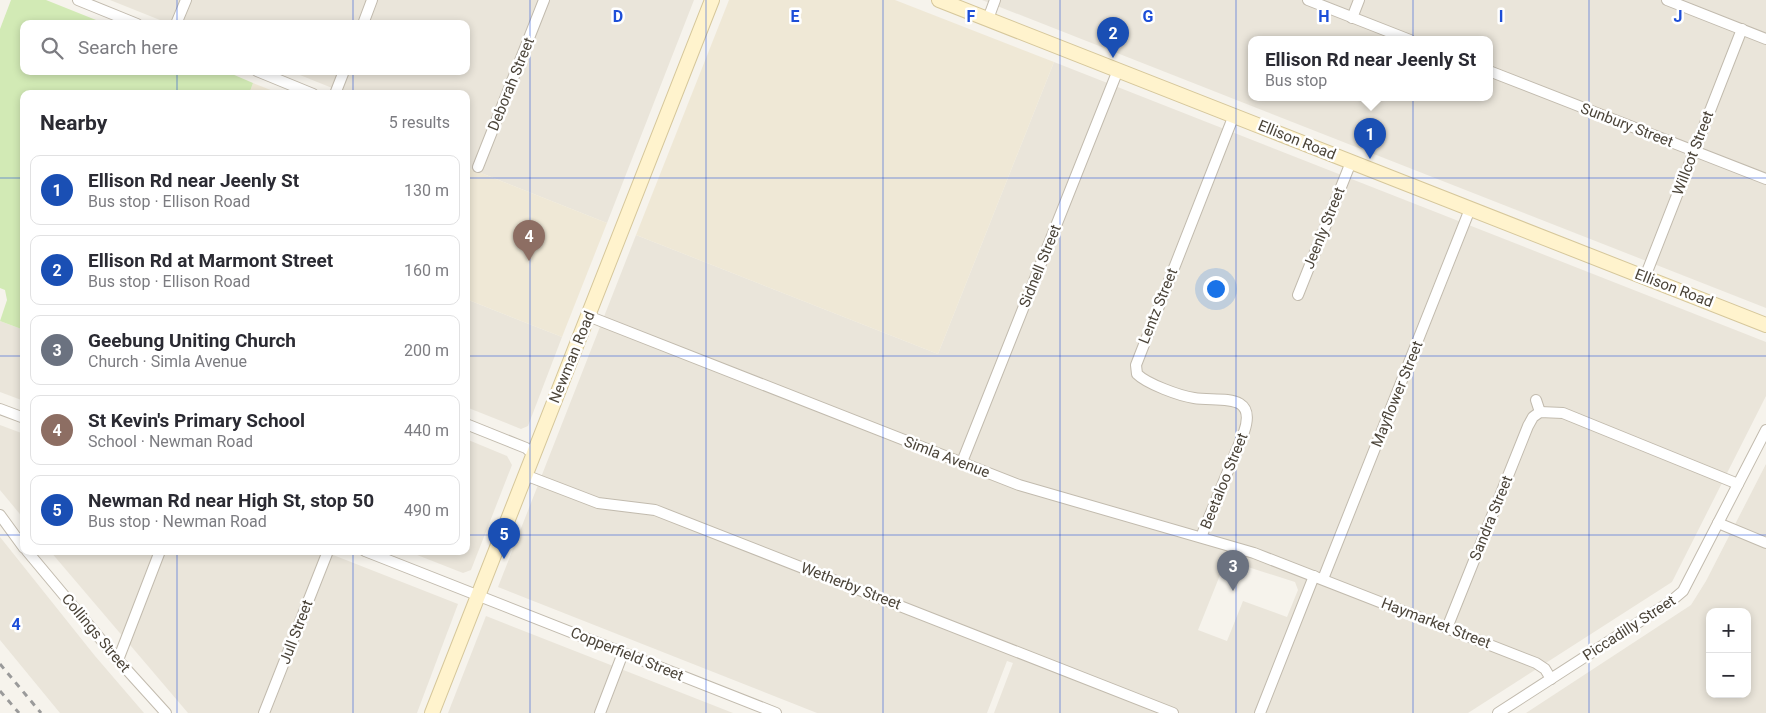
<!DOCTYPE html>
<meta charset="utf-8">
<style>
body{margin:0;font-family:Roboto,sans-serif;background:#f2f2f3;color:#2b2b33}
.controls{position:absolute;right:15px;bottom:15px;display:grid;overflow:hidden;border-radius:10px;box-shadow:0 2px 8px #0003}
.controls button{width:45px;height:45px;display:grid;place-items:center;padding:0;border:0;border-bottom:1px solid #e1e1e2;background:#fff;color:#2b2b33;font:25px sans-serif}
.you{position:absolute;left:1215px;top:288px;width:18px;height:18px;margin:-12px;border:4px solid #fff;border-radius:50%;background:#1a73e8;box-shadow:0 0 0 8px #1a73e833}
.badge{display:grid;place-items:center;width:32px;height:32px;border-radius:50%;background:#fc3f1d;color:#fff;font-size:16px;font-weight:700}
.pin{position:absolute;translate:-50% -41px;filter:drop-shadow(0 1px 2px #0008)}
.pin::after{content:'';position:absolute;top:26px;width:18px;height:15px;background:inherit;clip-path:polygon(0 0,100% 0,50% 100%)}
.popup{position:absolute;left:1248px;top:36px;width:245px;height:65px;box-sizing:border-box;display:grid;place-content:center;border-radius:10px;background:#fff;filter:drop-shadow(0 1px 4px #0005);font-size:16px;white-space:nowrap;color:#7c7c81}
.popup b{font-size:19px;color:#2b2b33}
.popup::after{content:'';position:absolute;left:50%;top:100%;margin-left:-10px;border:10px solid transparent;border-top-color:#fff}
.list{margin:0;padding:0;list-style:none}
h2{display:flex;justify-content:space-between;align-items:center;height:65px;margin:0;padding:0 20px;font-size:21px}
h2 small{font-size:16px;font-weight:400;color:#7c7c81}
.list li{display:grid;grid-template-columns:32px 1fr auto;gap:15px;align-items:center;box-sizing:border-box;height:70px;margin:0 10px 10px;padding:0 10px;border:1px solid #e1e1e2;border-radius:10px}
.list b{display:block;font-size:19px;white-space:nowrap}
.list p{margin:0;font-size:16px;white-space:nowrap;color:#7c7c81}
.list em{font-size:16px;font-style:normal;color:#7c7c81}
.icon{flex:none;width:28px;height:28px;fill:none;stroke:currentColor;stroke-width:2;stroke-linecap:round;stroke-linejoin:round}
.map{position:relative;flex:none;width:1766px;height:713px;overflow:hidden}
.search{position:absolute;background:#fff;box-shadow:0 2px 8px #0003;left:20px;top:20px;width:450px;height:55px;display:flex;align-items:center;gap:12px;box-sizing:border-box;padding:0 18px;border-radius:10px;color:#7c7c81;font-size:19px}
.panel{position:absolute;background:#fff;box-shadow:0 2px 8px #0003;left:20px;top:90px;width:450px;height:465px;border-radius:10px}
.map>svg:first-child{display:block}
.residential{fill:#eae5da;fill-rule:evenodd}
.education{fill:#efe8d6}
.green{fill:#d2eab5}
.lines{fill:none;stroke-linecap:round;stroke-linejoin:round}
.street-casing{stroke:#c2bbae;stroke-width:12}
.secondary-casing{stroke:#d6c79b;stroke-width:16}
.street{stroke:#fff;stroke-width:10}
.secondary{stroke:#fff3cd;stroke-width:14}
.rail{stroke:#9a9a9a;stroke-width:3;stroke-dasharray:6 6;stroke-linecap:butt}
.grid{fill:none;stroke:#1d4ed8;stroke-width:1;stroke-opacity:0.55}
.labels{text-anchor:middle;stroke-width:5;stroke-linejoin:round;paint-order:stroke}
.street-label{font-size:15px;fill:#4b4439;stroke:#fff}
.grid-label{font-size:16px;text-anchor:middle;font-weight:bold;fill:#1d4ed8;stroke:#fff;stroke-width:5;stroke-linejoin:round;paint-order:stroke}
</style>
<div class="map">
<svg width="1766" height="713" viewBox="0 0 1766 713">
<rect width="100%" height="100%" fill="#f6f3ec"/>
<g class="residential">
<polygon points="110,0 694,0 607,223 466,167 466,94 347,94 290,71 466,71 466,24 170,24"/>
<path d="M982,0H1766V308ZM1251,40H1489V98H1251Z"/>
<path d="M1054,62L1766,342V396L1672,582L1468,713H994L1013,663L1007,661L987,713H817L498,587L636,235L938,354ZM1226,560L1295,582L1298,590L1287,617L1243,601L1227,641L1198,630Z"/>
<polygon points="466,299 562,337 528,426 521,429 466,407"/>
<polygon points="0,321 24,330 24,401 0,392"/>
<polygon points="0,425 24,434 24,519 0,490"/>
<polygon points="466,439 507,456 512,465 471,570 463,573 407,551 466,551"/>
<path d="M1766,464V713H1526L1691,605L1706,581ZM1710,612H1747V694H1710Z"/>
<polygon points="0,537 95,656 144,713 60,713 0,640"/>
<polygon points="50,551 323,551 458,604 417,713 188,713"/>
<polygon points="486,616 733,713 448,713"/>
</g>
<g class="education">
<polygon points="729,0 895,0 1054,62 938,354 636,235"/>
<polygon points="253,83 281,94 249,94"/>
<polygon points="466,167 607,223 562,337 466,299"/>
</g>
<polygon class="green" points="11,0 46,0 106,24 24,24 24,71 225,71 253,83 249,94 24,94 24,330 0,321 7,300 5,290 0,288 0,29"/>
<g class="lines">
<defs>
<g id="street">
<polyline points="78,0 137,24"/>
<polyline points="1308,0 1410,40"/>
<polyline points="1667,0 1766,39"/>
<polyline points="1352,18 1359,0"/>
<polyline points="988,19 995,0"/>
<polyline points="176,24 186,0"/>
<polyline points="363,24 372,0"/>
<polyline points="257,71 313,94"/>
<polyline points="1489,71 1766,179"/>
<polyline points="335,94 344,71"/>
<polyline points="478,167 544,0"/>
<polyline points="1645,277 1742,29"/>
<polyline points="1298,295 1351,162"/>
<polyline points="588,316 1019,485 1254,553 1536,663 1545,669 1551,679"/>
<polyline points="1536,400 1540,412"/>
<polyline points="0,409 24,418"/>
<polyline points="466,424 526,448 534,455"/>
<polyline points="962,462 1118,70"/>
<polyline points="525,475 598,503 655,510 1173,713"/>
<polyline points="0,515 24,548"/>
<polyline points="1718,523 1766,543"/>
<path d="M1201,537L1244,432C1258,391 1218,402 1194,398C1180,396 1147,384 1137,374L1136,365L1234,115"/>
<polyline points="27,551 118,660 166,713"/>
<polyline points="365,551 776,713"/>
<polyline points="1323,579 1470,209"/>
<polyline points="1447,628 1528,426 1533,417 1540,412 1563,413 1738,484"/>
<polyline points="118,660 160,551"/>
<polyline points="264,713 328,551"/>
<polyline points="600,713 623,653"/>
<polyline points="1260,713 1314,576"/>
<polyline points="1498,713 1670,602 1683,591 1766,430"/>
</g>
<g id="secondary">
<polyline points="939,0 1766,325"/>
<polyline points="432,713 712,0"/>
</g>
</defs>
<use href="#street" class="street-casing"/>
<use href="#secondary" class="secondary-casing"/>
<use href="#street" class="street"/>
<use href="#secondary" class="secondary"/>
<g class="rail">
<polyline points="0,664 41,713"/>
<polyline points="0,691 19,713"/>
</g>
</g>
<path class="grid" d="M177,0V24M353,0V24M530,0V713M706,0V713M883,0V713M1060,0V713M1236,0V713M1413,0V713M1589,0V713M177,71V94M353,71V94M0,178H24M466,178H1766M0,356H24M466,356H1766M0,535H24M466,535H1766M177,551V713M353,551V713"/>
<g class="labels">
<g class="street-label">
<text transform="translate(511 84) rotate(-68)" y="5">Deborah Street</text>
<text transform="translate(1627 125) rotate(21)" y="5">Sunbury Street</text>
<text transform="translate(1297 140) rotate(22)" y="5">Ellison Road</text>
<text transform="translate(1693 153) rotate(-69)" y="5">Willcot Street</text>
<text transform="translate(1324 228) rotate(-68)" y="5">Jeenly Street</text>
<text transform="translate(1040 266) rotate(-68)" y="5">Sidnell Street</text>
<text transform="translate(1674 288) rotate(21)" y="5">Ellison Road</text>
<text transform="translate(1158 306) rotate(-68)" y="5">Lentz Street</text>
<text transform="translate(572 357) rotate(-68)" y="5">Newman Road</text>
<text transform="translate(1397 394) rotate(-68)" y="5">Mayflower Street</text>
<text transform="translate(947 457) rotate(21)" y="5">Simla Avenue</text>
<text transform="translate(1224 481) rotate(-68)" y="5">Beetaloo Street</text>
<text transform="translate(1491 518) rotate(-68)" y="5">Sandra Street</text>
<text transform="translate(851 586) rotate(21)" y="5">Wetherby Street</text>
<text transform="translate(1436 623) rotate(21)" y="5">Haymarket Street</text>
<text transform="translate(1629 628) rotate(-33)" y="5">Piccadilly Street</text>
<text transform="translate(296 632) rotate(-69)" y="5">Jull Street</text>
<text transform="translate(96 633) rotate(50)" y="5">Collings Street</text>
<text transform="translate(627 654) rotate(22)" y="5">Copperfield Street</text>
</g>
</g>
<g class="grid-label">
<text x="618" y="22">D</text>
<text x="795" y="22">E</text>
<text x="971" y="22">F</text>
<text x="1148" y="22">G</text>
<text x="1324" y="22">H</text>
<text x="1501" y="22">I</text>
<text x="1678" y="22">J</text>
<text x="16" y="630">4</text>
</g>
</svg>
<div class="controls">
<button>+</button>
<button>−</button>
</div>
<div class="you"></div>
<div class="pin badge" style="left:1370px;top:159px;background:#1a4fb4">1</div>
<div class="popup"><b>Ellison Rd near Jeenly St</b>Bus stop</div>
<div class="pin badge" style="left:1113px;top:58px;background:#1a4fb4">2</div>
<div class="pin badge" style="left:1233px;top:591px;background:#6b7280">3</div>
<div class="pin badge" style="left:529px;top:261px;background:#8d6e63">4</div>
<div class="pin badge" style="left:504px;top:559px;background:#1a4fb4">5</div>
<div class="search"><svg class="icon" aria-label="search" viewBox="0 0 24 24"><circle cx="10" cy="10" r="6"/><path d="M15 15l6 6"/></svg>Search here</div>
<section class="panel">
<h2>Nearby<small>5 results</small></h2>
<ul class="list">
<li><span class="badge" style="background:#1a4fb4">1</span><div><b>Ellison Rd near Jeenly St</b><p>Bus stop · Ellison Road</p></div><em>130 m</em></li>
<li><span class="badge" style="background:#1a4fb4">2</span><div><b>Ellison Rd at Marmont Street</b><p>Bus stop · Ellison Road</p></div><em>160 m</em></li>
<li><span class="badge" style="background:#6b7280">3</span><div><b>Geebung Uniting Church</b><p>Church · Simla Avenue</p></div><em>200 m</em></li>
<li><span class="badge" style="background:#8d6e63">4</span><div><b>St Kevin's Primary School</b><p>School · Newman Road</p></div><em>440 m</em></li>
<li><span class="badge" style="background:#1a4fb4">5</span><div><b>Newman Rd near High St, stop 50</b><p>Bus stop · Newman Road</p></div><em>490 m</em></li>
</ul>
</section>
</div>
